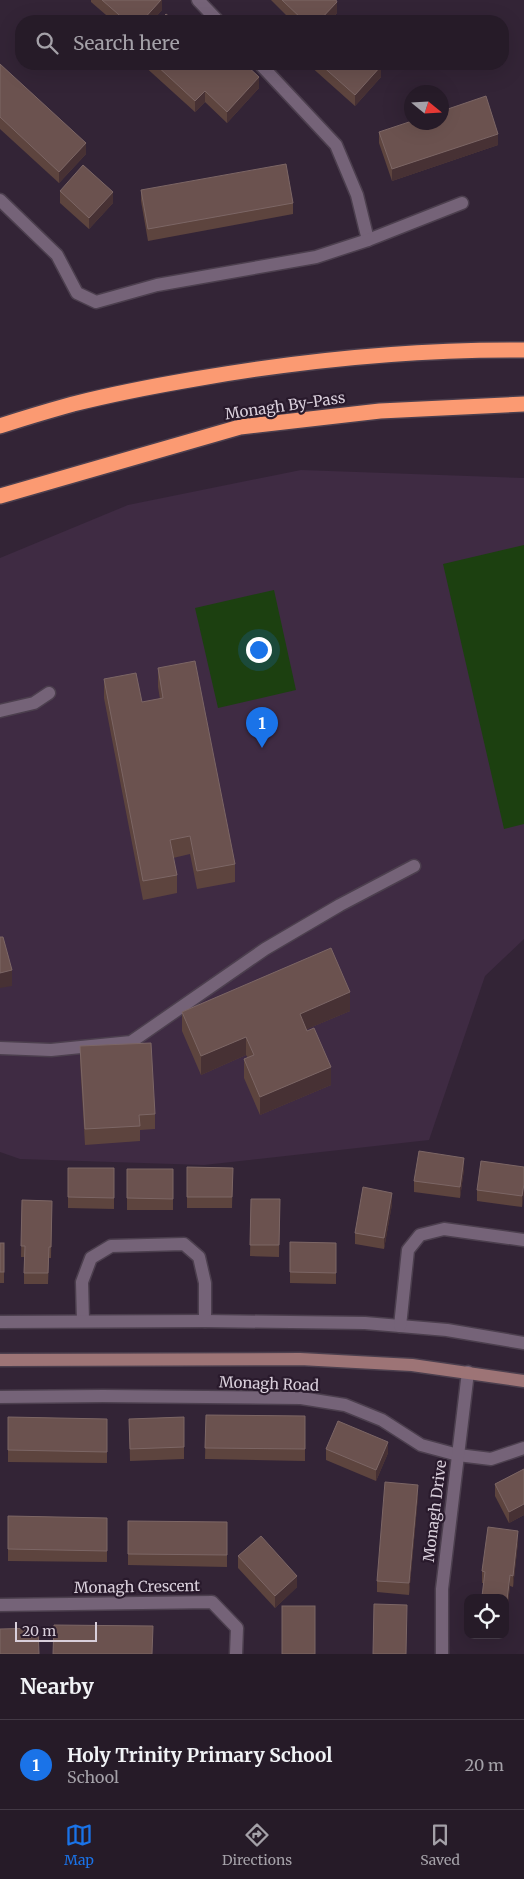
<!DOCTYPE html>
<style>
body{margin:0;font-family:Merriweather,serif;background:#2e2430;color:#f1f3f6}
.controls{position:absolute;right:15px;bottom:15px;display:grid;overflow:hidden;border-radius:10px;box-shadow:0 5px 20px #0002}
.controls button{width:45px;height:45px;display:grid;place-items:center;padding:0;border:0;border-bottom:1px solid #423945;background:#261b28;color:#f1f3f6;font:25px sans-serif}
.compass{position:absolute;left:404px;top:85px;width:45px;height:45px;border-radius:50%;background:#261b28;box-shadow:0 5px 20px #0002;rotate:108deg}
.scale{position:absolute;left:15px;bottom:12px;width:82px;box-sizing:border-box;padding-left:5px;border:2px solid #d9cfdb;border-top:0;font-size:14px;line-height:18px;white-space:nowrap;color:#d9cfdb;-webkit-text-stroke:4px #291a2c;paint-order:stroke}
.you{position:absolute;left:258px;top:649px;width:18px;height:18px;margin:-12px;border:4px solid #fff;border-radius:50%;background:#1a73e8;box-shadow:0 0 0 8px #1a73e833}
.badge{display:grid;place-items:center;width:32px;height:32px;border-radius:50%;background:#1a73e8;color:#fff;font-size:16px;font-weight:700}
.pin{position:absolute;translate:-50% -41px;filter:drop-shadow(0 1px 2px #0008)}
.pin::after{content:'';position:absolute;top:26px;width:18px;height:15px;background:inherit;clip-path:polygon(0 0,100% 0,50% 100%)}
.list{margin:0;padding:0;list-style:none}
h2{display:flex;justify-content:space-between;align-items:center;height:65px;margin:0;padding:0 20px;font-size:21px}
h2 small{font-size:16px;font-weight:400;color:#a4a1a8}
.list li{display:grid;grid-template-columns:32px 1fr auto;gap:15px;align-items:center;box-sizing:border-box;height:90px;padding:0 20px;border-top:1px solid #423945}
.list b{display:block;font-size:19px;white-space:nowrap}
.list p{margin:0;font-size:16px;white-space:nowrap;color:#a4a1a8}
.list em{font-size:16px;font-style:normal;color:#a4a1a8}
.icon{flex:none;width:28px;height:28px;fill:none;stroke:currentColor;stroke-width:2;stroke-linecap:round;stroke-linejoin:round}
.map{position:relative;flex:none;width:524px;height:1654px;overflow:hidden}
.search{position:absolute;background:#261b28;box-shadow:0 5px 20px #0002;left:15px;right:15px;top:15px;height:55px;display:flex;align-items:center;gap:12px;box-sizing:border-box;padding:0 18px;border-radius:20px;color:#a4a1a8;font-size:19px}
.sheet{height:155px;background:#261b28}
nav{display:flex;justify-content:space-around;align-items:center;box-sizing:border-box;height:70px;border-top:1px solid #423945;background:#261b28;font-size:14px;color:#a4a1a8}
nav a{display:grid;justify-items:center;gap:2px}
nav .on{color:#1a73e8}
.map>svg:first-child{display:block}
.built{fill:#3f2b43}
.grass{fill:#1c4010}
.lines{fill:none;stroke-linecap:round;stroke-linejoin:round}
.lane-casing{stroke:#4c3f4e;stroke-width:15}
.street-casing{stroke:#4c3f4e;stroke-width:15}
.secondary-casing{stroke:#4c3f4e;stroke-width:15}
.highway-casing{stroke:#4c3f4e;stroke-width:18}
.lane{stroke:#756378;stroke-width:12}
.street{stroke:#756378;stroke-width:12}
.secondary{stroke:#9d7476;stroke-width:12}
.highway{stroke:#fb9a72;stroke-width:15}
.wall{fill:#5d443e}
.shaded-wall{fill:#473134}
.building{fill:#6b524f;stroke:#7c6665}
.labels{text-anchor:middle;stroke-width:4.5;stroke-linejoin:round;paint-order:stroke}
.street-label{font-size:15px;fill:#d9cfdb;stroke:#291a2c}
</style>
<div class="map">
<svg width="524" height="1654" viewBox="0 0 524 1654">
<rect width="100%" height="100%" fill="#332436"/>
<polygon class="built" points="301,470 524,478 524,939 485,976 429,1140 204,1165 20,1159 0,1152 0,558 128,505"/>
<g class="grass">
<polygon points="524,545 524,824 504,829 443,564"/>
<polygon points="274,590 296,690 218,708 195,608"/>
</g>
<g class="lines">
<defs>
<g id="lane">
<polyline points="0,711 34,703 49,693"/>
<polyline points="0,1048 51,1050 131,1042 265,949 340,905 414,866"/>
</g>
<g id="street">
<polyline points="198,0 218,21"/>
<polyline points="260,64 336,145 357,195 368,240"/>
<polyline points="0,200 57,255 77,293 96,302 157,285 316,257 368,240 462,203"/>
<polyline points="83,1321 82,1282 91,1258 111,1246 184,1244 199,1257 205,1283 205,1321"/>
<polyline points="0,1322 205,1321 365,1323 447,1330 524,1343"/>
<polyline points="400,1326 408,1250 420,1235 444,1229 524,1240"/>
<polyline points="0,1397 103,1396 301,1398 345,1405 382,1420 421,1445 458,1455 491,1459 524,1448"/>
<polyline points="0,1605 212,1602 237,1628 236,1654"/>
<polyline points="442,1654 442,1589 468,1372"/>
</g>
<polyline id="secondary" points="0,1360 300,1359 412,1365 524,1381"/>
<g id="highway">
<path d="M0,426C24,418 48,411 73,404C113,394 154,386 195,379C304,360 414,349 524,350"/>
<polyline points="0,496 240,427 380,411 524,404"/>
</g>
</defs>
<use href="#lane" class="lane-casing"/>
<use href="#street" class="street-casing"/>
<use href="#secondary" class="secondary-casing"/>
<use href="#highway" class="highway-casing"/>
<use href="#lane" class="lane"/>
<use href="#street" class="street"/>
<use href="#secondary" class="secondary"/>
<use href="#highway" class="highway"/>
</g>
<g class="wall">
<polygon points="91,0 162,0 162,10 152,21 113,21 91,2"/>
<polygon points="271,0 336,0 337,13 330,21 292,21"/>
<polygon points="0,64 86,154 59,183 0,129"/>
<polygon points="142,64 221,64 225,68 259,88 227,123 205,102 195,112"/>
<polygon points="309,64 378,64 381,77 355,106 309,65"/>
<polygon points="379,132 498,145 392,181 379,143"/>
<polygon points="141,190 293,203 293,214 148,241 141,201"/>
<polygon points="60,191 113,203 89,229 60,203"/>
<polygon points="158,668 235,864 235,882 197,889 190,854 173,858 177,875 177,893 143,900 104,698 104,679 142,702 160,699 158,687"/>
<polygon points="350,1011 307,1029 331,1085 260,1115 244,1078 244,1059 248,1058 246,1055 201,1075 182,1031 182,1012"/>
<polygon points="80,1046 155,1114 155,1129 140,1130 140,1141 85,1145 80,1062"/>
<polygon points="187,1167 233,1168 232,1208 187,1208"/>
<polygon points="524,1167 522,1207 477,1201 477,1190"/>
<polygon points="68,1168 114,1168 114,1209 68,1208"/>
<rect x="127" y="1169" width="46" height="41"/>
<polygon points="464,1169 460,1198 414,1192 414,1181"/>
<polygon points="251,1199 280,1199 279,1257 250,1256"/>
<polygon points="22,1200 52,1201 51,1258 49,1258 48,1284 24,1284 24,1257 21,1257"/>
<polygon points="392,1204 384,1249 355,1244 355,1233"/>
<polygon points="290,1242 336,1243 336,1284 290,1283"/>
<rect x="0" y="1243" width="4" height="40"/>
<polygon points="206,1415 305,1416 305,1461 205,1459"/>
<polygon points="8,1417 107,1419 107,1463 8,1462"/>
<polygon points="184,1417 184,1459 130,1461 129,1419"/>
<polygon points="326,1449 388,1453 376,1481 326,1460"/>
<polygon points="524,1469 524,1515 509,1523 495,1496 495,1484"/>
<polygon points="418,1496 409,1595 377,1592 377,1581"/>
<polygon points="8,1516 107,1518 107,1562 8,1561"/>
<polygon points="227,1522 227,1567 128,1565 128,1554"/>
<polygon points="518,1542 513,1587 510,1586 507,1611 505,1611 505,1598 482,1598 484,1583 482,1583 482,1571"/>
<polygon points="238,1556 297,1587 275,1608 238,1568"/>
</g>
<g class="shaded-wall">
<polygon points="161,0 162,0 162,10 152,21 142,21"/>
<polygon points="337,2 337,13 330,21 319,21"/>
<polygon points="381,66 381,77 355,106 355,95"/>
<polygon points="259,77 259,88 227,123 227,112"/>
<polygon points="205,91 205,102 195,112 195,101"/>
<polygon points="498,134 498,145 392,181 392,169"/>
<polygon points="86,143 86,154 59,183 59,172"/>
<polygon points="113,192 113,203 89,229 89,218"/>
<polygon points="12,970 12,986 0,988 0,973"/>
<polygon points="350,992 350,1011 300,1032 300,1014"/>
<polygon points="246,1037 246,1055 201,1075 201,1056"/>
<polygon points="331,1067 331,1085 260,1115 260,1097"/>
<polygon points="464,1158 464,1169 460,1198 460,1187"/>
<polygon points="524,1184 524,1195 522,1207 522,1196"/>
<polygon points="392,1193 392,1204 384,1249 384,1238"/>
<polygon points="388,1442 388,1453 376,1481 376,1470"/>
<polygon points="418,1485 418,1496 409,1595 409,1583"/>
<polygon points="524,1504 524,1515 509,1523 509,1512"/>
<polygon points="518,1531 518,1542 513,1587 513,1576"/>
<polygon points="510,1575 510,1586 507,1611 507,1600"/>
<polygon points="297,1576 297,1587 275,1608 275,1596"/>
</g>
<g class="building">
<polygon points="102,0 161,0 142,21 126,21"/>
<polygon points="282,0 336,0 337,2 319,21 304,21"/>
<polygon points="166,14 175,21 159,21"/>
<polygon points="0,64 86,143 59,172 0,117"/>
<polygon points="155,64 221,64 225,68 229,64 245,64 259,77 227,112 205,91 195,101"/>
<polygon points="320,64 378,64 381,66 355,95"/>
<polygon points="486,96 498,134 392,169 379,132 412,121 412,122 442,122 442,111"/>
<polygon points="286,164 293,203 148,229 141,190"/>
<polygon points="83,165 113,192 89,218 60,191"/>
<polygon points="195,661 235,864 197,871 190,836 170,840 177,875 143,881 104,679 136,673 142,702 163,698 158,668"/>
<polygon points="0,937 3,937 12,970 0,973"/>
<polygon points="331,948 350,992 300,1014 307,1031 314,1028 331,1067 260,1097 244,1059 254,1055 246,1037 201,1056 182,1012"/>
<polygon points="151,1043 155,1114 139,1115 140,1126 85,1129 80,1046"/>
<polygon points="419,1151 464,1158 460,1187 414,1181"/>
<polygon points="481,1161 524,1167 524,1184 522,1196 477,1190"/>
<polygon points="187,1167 233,1168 232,1197 187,1197"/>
<polygon points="68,1168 114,1168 114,1198 68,1197"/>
<polygon points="127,1169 173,1169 173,1199 127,1198"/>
<polygon points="363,1187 392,1193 384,1238 355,1233"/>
<polygon points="251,1199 280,1199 279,1245 250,1245"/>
<polygon points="22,1200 52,1201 51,1247 49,1247 48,1273 24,1273 25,1246 21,1246"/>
<polygon points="290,1242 336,1243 336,1273 290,1272"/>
<rect x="0" y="1243" width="4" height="29"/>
<polygon points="206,1415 305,1416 305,1449 205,1448"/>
<polygon points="8,1417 107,1419 107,1452 8,1450"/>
<polygon points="184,1417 184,1447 130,1449 129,1419"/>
<polygon points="338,1421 388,1442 376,1470 326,1449"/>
<polygon points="524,1469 524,1504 509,1512 495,1484"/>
<polygon points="385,1482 418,1485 409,1583 377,1581"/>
<polygon points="8,1516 107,1518 107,1551 8,1549"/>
<polygon points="128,1521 227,1522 227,1555 128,1554"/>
<polygon points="488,1527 518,1531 513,1576 510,1575 507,1600 505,1599 505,1598 492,1598 482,1596 485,1572 482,1571"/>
<polygon points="261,1536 297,1576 275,1596 238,1556"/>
<polygon points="374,1604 407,1605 406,1654 373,1654"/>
<rect x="282" y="1606" width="33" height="48"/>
<polygon points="54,1625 153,1626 152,1654 53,1654"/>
<polygon points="38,1628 39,1654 0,1654 0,1629"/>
</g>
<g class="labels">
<g class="street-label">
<text transform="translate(285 406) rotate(-8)" y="5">Monagh By-Pass</text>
<text transform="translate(269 1384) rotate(2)" y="5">Monagh Road</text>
<text transform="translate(435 1511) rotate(-83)" y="5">Monagh Drive</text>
<text transform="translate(137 1587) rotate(-1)" y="5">Monagh Crescent</text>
</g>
</g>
</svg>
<div class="controls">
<button><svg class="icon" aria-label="locate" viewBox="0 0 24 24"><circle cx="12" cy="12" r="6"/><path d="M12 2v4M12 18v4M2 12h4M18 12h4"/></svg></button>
</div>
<svg class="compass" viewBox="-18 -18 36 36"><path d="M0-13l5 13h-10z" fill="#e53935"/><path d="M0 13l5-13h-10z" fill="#a4a1a8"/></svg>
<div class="scale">20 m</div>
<div class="you"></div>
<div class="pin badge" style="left:262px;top:748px">1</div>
<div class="search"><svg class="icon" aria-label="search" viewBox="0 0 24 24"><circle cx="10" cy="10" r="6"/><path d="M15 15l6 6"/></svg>Search here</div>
</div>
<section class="sheet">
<h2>Nearby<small></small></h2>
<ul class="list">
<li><span class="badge">1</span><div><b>Holy Trinity Primary School</b><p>School</p></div><em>20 m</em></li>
</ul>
</section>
<nav>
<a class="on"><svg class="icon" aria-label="map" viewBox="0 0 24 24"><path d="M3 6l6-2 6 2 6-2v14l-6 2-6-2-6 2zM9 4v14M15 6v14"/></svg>Map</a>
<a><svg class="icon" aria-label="directions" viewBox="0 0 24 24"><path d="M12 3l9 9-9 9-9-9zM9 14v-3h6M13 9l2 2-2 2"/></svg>Directions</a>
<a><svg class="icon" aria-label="saved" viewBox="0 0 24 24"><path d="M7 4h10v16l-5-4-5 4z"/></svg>Saved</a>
</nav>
